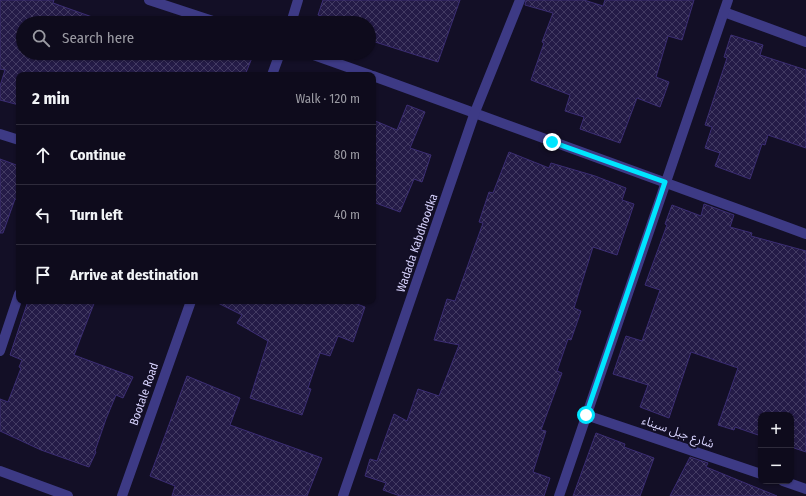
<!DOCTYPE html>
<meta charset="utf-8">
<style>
body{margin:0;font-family:"Fira Sans Condensed","Noto Sans Arabic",sans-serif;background:#171425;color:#f1f3f6}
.controls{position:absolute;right:12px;bottom:12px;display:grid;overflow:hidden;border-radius:8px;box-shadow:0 1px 3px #0004}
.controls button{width:36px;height:36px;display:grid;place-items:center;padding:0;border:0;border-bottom:1px solid #2e2b3b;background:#0e0b1c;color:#f1f3f6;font:20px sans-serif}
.stop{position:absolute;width:12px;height:12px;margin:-9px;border:3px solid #00e5ff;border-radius:50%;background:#fff}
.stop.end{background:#00e5ff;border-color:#fff;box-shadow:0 1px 4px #0008}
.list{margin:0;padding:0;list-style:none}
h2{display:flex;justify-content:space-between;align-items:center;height:52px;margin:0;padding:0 16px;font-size:17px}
h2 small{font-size:13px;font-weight:400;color:#9b9ba3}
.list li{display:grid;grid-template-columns:26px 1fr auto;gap:12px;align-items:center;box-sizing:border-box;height:60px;padding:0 16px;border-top:1px solid #2e2b3b}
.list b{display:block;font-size:15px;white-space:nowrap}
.list em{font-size:13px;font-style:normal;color:#9b9ba3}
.icon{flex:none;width:22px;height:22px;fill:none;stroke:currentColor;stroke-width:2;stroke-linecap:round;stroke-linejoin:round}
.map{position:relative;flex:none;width:806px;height:496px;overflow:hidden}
.search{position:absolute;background:#0e0b1c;box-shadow:0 1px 3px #0004;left:16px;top:16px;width:360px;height:44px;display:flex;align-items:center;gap:10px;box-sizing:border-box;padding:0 14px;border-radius:22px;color:#9b9ba3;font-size:15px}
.panel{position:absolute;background:#0e0b1c;box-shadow:0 1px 3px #0004;left:16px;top:72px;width:360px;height:232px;border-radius:8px}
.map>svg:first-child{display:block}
.building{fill:url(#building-cross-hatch);stroke:#3b2d73}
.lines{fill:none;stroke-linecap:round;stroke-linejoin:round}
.street{stroke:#3d3a85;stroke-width:10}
.route{stroke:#00e5ff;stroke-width:5}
.labels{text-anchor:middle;stroke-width:4;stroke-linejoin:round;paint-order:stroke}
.street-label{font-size:12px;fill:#d9d4ff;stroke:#130f26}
</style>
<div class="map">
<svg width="806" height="496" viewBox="0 0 806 496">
<defs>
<pattern id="building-cross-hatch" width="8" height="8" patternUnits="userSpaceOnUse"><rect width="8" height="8" fill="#241b47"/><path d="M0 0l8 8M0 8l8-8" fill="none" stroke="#433b63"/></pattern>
</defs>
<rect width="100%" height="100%" fill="#130f26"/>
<g class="building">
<polygon points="0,0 54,0 53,3 109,23 23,23 23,53 254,53 245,75 19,75 19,105 0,100 0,86 5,70 0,69"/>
<polygon points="323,0 460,0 438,62 369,40 369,23 343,23 318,15"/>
<polygon points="526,0 584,0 603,6 605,0 694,0 682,40 668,36 656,77 669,82 660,107 637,98 620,143 580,129 584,117 565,111 570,95 531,80 544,43 542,42 553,13 525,5"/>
<polygon points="731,35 763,45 760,55 806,70 806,148 768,135 765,145 762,144 750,179 715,166 720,153 705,148 712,127 705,125 727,58 724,57"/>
<polygon points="407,105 425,112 410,148 431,155 422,182 414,179 400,212 373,202 373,120 397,130"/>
<polygon points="509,152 549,168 551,163 595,176 626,188 622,200 634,204 617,255 593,247 574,308 581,311 571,340 568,339 557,371 562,373 541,430 546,431 533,472 550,478 544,496 400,496 383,490 386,483 365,476 370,459 377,461 394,414 407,421 418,389 439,396 459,345 434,340 447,299 455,301 483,223 479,222 489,192 493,193"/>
<polygon points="0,159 19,166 19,201 15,199 3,233 0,233"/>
<polygon points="704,204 734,215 730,227 752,233 751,236 806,251 806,452 791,447 791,415 761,415 761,436 735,427 734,430 718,425 738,368 691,352 669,418 640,407 648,385 613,374 626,336 642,341 660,290 645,285 667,225 665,224 672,205 701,216"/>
<polygon points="28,301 95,301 74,355 133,377 123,398 116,395 106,419 95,451 96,452 89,467 41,450 0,431 0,399 8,402 21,368 19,367 22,360 10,355"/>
<polygon points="214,301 349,301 365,307 353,342 338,336 330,356 320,353 308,388 311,389 302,415 250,398 268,341 237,323 242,315"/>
<polygon points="187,376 240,398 230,425 322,458 307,496 172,496 175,486 150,476"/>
<polygon points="596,433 625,444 624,447 654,458 640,496 573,496"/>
<polygon points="690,457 708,463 706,467 777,496 670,496"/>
</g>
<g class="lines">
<g class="street">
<polyline points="149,0 219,23"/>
<polyline points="724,12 806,42"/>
<polyline points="291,23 298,0"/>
<polyline points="308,53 370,75"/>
<polyline points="272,75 280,53"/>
<polyline points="373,76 806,234"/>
<polyline points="0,134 19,140"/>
<polyline points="0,351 19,294"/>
<polyline points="586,415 761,474"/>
<polyline points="0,471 68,496"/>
<polyline points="783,481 806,489"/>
<polyline points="122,496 191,301"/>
<polyline points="343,496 475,112 520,0"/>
<polyline points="559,496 728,0"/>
</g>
</g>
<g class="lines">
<polyline class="route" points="552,142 665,182 586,415"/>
</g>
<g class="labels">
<g class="street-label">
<text transform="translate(417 243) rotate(-71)" y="4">Wadada Kabdhoodka</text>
<text transform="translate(144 394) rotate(-71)" y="4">Bootale Road</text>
<text transform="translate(678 432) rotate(19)" y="4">شارع جبل سيناء</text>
</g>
</g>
</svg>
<div class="controls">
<button>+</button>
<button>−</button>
</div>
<div class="stop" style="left:586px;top:415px"></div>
<div class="stop end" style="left:552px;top:142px"></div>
<div class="search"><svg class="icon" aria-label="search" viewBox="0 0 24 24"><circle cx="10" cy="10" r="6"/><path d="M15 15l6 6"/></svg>Search here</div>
<section class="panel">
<h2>2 min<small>Walk · 120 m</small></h2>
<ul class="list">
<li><svg class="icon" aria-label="ahead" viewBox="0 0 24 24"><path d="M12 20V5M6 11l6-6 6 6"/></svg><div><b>Continue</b></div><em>80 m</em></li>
<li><svg class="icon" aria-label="left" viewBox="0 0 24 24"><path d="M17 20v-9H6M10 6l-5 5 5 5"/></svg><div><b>Turn left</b></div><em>40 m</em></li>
<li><svg class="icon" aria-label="arrive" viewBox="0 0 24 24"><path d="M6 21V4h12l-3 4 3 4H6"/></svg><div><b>Arrive at destination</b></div></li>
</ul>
</section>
</div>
